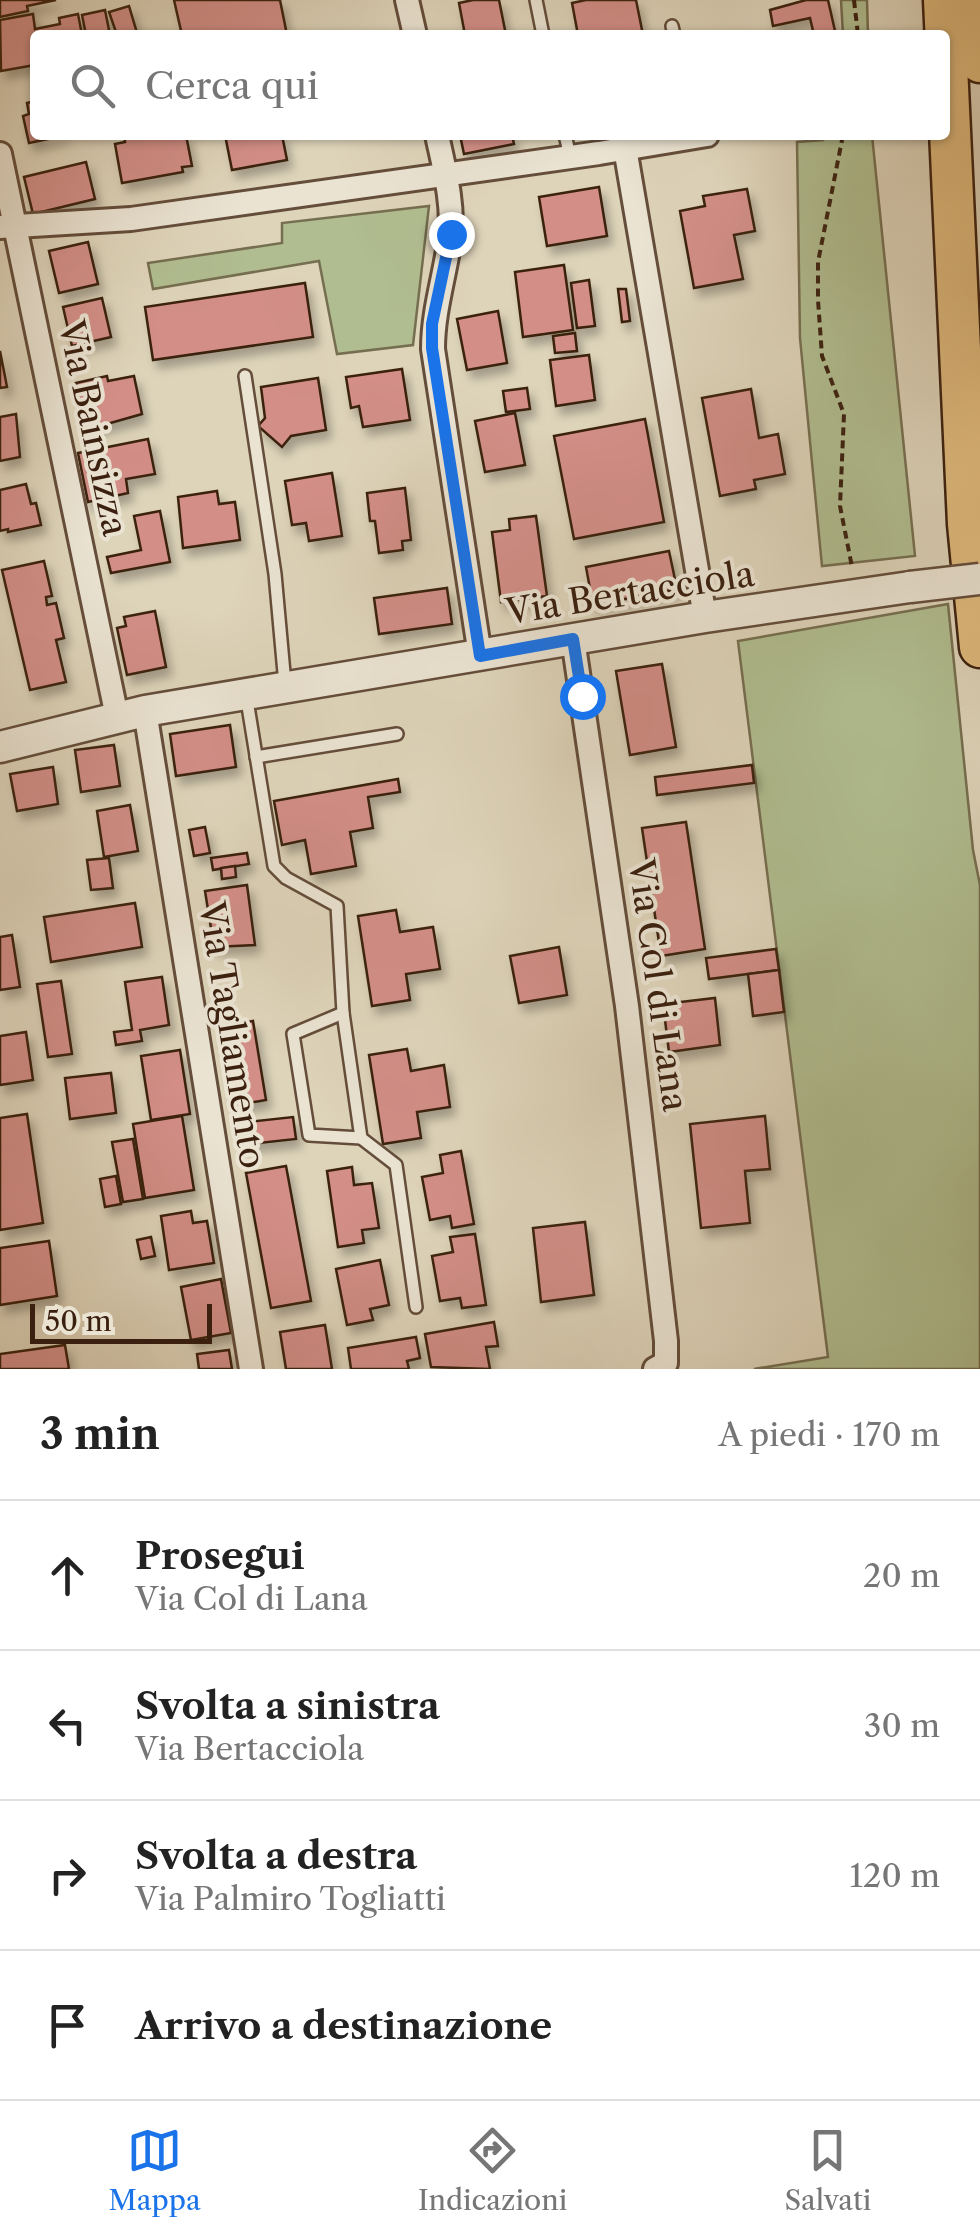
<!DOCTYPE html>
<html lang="it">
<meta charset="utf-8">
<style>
body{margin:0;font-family:"Libre Caslon Text",serif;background:#f6f6f6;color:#222}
.scale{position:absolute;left:30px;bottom:25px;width:182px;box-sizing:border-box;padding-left:10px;border:5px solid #3b200f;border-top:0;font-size:28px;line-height:35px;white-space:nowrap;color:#3b200f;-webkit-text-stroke:8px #eae3d2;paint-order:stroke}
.stop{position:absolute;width:30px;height:30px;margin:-22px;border:8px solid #1a73e8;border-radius:50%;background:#fff}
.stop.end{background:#1a73e8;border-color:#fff;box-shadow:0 2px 10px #0008}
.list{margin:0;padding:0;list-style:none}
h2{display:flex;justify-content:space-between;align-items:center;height:130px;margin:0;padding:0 40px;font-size:42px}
h2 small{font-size:32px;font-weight:400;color:#767676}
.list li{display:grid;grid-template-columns:65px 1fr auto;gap:30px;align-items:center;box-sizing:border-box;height:150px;padding:0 40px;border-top:2px solid #e0e0e0}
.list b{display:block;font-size:38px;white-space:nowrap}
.list p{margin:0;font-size:32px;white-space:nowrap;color:#767676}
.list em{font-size:32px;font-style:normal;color:#767676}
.icon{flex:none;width:55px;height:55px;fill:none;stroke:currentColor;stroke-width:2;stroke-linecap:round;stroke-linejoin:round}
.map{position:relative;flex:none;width:980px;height:1369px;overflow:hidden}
.search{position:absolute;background:#fff;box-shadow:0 2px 8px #0004;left:30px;right:30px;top:30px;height:110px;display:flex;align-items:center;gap:25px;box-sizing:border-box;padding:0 35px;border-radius:10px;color:#767676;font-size:38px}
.sheet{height:730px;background:#fff}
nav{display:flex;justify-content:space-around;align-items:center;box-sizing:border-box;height:140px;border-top:2px solid #e0e0e0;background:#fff;font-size:28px;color:#767676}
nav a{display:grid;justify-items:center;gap:5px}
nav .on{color:#1a73e8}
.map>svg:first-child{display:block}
.green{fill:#b0bd90;stroke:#766e50;stroke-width:2.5}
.building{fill:#d28e87;stroke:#3b200f;stroke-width:2.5;filter:url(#shadow)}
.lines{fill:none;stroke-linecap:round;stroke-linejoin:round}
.service-casing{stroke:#644d3a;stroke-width:16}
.minor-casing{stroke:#644d3a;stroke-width:28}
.tertiary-casing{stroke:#644d3a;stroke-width:35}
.trunk-casing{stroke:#3b200f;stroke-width:45}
.path{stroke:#3b200f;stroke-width:4;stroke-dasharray:8 5;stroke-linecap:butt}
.service{stroke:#eae3d2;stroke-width:11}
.minor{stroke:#eae3d2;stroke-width:22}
.tertiary{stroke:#eae3d2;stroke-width:30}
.trunk{stroke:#dfba7d;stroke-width:40}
.tertiary-bridge-casing{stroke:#644d3a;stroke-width:35;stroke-linecap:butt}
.tertiary-bridge{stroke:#eae3d2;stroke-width:30}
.route{stroke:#1a73e8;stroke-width:12}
.labels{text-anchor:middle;stroke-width:8;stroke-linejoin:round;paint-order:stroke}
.street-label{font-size:35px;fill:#3b200f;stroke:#eae3d2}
</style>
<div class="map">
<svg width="980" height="1369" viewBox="0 0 980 1369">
<defs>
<filter id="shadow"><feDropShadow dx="5" dy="8" stdDeviation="5" flood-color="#0004"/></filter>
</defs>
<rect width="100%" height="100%" fill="#ded4ba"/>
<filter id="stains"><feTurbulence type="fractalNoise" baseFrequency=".002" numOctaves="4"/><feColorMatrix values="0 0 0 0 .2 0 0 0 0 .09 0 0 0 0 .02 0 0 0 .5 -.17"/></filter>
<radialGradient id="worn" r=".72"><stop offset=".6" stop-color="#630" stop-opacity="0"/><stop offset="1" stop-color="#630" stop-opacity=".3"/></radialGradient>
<g class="green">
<polygon points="841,0 867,0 868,35 843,35"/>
<polygon points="823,135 872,135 915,556 822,566 800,338 797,142 823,140"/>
<polygon points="429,206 413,345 337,354 319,261 153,289 148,263 282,243 282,223"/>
<polygon points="948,604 973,850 980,885 980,1369 754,1369 828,1357 738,641"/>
</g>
<g class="building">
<polygon points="0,0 56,0 27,6 28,11 0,17"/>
<polygon points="174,0 280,0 287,35 182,35"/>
<polygon points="473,0 499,0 506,35 465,35 459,3"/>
<polygon points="586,0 636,0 643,35 578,35 572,3"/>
<polygon points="806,0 828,0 835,31 814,35 810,18 773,26 770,10"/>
<polygon points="129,6 137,33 117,35 109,12"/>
<polygon points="105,10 110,35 86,35 82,15"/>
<polygon points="33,14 35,29 60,24 59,18 78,14 82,35 35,35 35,65 1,71 0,20"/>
<polygon points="35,101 35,135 67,135 29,143 23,116 29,114 27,103"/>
<polygon points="124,135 186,135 192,166 182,167 183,172 122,183 115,144 125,142"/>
<polygon points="225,135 282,135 287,160 232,170"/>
<polygon points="460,135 512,135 514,144 464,154"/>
<polygon points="86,162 95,199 33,214 24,177"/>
<polygon points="599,187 607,236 547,246 539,197"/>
<polygon points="747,189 755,231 734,235 743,279 694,288 680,211 705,206 703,196"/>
<polygon points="88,242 98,284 59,293 49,251"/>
<polygon points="564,265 573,330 523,337 515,272"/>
<polygon points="589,280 595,326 577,328 571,283"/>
<polygon points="305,283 313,337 153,360 145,307"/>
<polygon points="618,289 626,289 630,321 622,322"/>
<polygon points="102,298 111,337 72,346 63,307"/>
<polygon points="498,311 507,363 467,370 457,319"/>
<polygon points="575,333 577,351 555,353 553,336"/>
<polygon points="0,351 7,387 0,388"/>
<polygon points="589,355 595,400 556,406 550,360"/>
<polygon points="402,369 410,420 363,427 359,406 351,408 346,377"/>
<polygon points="107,376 108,381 134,376 142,414 86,430 76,383"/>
<polygon points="318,378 326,430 291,436 282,447 258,426 265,418 261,387"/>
<polygon points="527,388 530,409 506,412 503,391"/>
<polygon points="751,389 759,438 778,434 785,474 754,480 756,489 720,496 702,398"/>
<polygon points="515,413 525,465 485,472 475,421"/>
<polygon points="16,414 20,457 0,461 0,417"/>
<polygon points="645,419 664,522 574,539 554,436"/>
<polygon points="148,439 155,474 126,479 128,493 88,502 78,453"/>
<polygon points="332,473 342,536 309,541 306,523 292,525 285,481"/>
<polygon points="26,484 31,504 36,503 41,525 8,532 8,529 0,531 0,490"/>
<polygon points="405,488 411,540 402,541 403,550 379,553 375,521 370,521 367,493"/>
<polygon points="217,491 219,504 235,502 240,540 183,548 178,497"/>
<polygon points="160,511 170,562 111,573 107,557 141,550 134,516"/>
<polygon points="536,516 547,596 501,602 492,532 510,530 509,519"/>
<polygon points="669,551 677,589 593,605 586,567"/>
<polygon points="44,561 52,596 46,597 47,605 56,603 64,638 56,640 66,682 30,690 2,570"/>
<polygon points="447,588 452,624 379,634 374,598"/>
<polygon points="155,611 166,667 127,675 117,628 126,626 124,617"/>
<polygon points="662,664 676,747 630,755 616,671"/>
<polygon points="230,725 236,767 176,776 170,734"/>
<polygon points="114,745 120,786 81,792 75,750"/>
<polygon points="752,765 754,783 657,795 655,777"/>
<polygon points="53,767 58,804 17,811 10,774"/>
<polygon points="398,779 400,792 368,797 373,828 350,832 356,866 311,874 305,840 282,845 274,801"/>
<polygon points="130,805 138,851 104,857 97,811"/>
<polygon points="686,822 705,949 661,956 642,828"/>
<polygon points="205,827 210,853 194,856 189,830"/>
<polygon points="247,853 249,864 213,870 211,858"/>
<polygon points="109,858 113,888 91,890 87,860"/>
<polygon points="235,866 236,877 222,879 221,868"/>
<polygon points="247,885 255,945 214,947 205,891"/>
<polygon points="135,903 142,947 51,962 44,917"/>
<polygon points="396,910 400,932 433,927 440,969 406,974 410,1000 372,1006 358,916"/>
<polygon points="12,935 20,987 0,990 0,937"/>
<polygon points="559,947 567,995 519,1003 510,956"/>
<polygon points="776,949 779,970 709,979 706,958"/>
<polygon points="779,970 784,1012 753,1016 748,974"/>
<polygon points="162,977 169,1025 140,1030 142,1041 116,1045 114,1032 132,1030 125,982"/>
<polygon points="61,981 72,1054 48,1057 37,984"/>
<polygon points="715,998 720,1045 669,1052 663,1004"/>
<polygon points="253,1021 266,1100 231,1106 219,1035 232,1033 230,1025"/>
<polygon points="26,1032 33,1080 0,1085 0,1036"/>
<polygon points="407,1049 411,1071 444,1065 450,1107 417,1112 421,1138 383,1144 369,1055"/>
<polygon points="180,1050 190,1114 151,1120 141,1056"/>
<polygon points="111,1073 116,1113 70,1119 65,1078"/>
<polygon points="27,1114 43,1223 0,1230 0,1118"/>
<polygon points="182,1116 194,1190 145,1198 133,1124"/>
<polygon points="765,1116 770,1169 745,1171 750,1223 701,1228 690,1124"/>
<polygon points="293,1117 296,1139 250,1144 247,1122"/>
<polygon points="133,1139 143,1199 123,1202 112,1142"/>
<polygon points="461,1151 474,1224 452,1228 450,1216 430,1220 422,1177 443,1173 440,1155"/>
<polygon points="286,1166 311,1301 271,1308 246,1173"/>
<polygon points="352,1167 354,1185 372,1183 379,1228 362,1230 364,1243 338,1247 327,1171"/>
<polygon points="116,1176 121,1204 105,1207 100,1179"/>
<polygon points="191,1211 193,1223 207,1221 214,1263 169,1270 161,1216"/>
<polygon points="585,1222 594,1295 541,1302 533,1228"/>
<polygon points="475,1234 486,1305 462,1308 460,1298 440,1301 432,1256 453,1252 450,1237"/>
<polygon points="151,1237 155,1256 141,1259 137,1240"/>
<polygon points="49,1241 57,1296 0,1305 0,1248"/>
<polygon points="380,1260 389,1305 370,1309 373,1320 347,1325 336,1269"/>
<polygon points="221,1279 231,1333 191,1340 181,1287"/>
<polygon points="494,1322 498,1346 486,1347 490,1369 431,1367 425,1334"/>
<polygon points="325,1325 332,1369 286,1369 280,1332"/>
<polygon points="416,1337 420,1358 407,1361 409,1369 351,1369 348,1348"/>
<polygon points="65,1345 69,1369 0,1369 0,1354"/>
<polygon points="229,1350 232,1369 199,1369 197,1354"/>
</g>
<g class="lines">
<defs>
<g id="service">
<polyline points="536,0 543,35"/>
<polyline points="672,26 674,35"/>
<polyline points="565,135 570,156"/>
<polyline points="245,376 275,574 285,684"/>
<polyline points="246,694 274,866 286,878 337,906 343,1013 361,1138 396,1165 416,1307"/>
<polyline points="256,757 397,734"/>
<polyline points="343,1013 293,1034 309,1135 361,1138"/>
</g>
<g id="minor">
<polyline points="407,0 415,35"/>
<path d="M437,135C444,168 454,204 450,238C445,275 433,311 433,349L480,655"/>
<polyline points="625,148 705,617"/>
<polyline points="0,154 117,717"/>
<polyline points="0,227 131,219 599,153 707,135"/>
<polyline points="573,639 627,1006 666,1341 666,1363 655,1369"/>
<polyline points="145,711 251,1369"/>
</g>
<polyline id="tertiary" points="0,747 145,711 705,617 910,587"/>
<g id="trunk">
<polyline points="944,0 968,524 980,647"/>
<polyline points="976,0 980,62"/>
</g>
</defs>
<use href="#service" class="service-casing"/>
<use href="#minor" class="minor-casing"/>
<use href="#tertiary" class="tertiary-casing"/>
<use href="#trunk" class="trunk-casing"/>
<g class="path">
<polyline points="854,0 858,35"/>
<polyline points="843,135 818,262 818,300 822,356 844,414 840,506 852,567"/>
</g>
<use href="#service" class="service"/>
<use href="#minor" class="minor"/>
<use href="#tertiary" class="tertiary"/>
<use href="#trunk" class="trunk"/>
<defs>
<polyline id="tertiary-bridge" points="910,587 980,579"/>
</defs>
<use href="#tertiary-bridge" class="tertiary-bridge-casing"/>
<use href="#tertiary-bridge" class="tertiary-bridge"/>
</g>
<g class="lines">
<polyline class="route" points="451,234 432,324 432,348 480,656 573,639 582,696"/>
</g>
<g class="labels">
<g class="street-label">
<text transform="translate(93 428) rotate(78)" y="12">Via Bainsizza</text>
<text transform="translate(630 593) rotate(-9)" y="12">Via Bertacciola</text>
<text transform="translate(658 985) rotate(82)" y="12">Via Col di Lana</text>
<text transform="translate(232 1035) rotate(81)" y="12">Via Tagliamento</text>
</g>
</g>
<rect width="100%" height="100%" filter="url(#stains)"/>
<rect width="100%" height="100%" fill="url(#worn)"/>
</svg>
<div class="scale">50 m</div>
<div class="stop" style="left:582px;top:696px"></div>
<div class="stop end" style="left:451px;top:234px"></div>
<div class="search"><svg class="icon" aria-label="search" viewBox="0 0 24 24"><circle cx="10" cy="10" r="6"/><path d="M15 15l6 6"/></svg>Cerca qui</div>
</div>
<section class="sheet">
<h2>3 min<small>A piedi · 170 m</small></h2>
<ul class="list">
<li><svg class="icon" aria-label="ahead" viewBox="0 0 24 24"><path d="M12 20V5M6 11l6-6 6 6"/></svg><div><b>Prosegui</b><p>Via Col di Lana</p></div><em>20 m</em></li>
<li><svg class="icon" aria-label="left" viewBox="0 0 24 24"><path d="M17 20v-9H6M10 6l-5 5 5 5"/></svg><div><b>Svolta a sinistra</b><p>Via Bertacciola</p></div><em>30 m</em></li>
<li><svg class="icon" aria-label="right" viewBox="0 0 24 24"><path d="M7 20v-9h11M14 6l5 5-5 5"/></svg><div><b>Svolta a destra</b><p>Via Palmiro Togliatti</p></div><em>120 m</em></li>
<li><svg class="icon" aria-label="arrive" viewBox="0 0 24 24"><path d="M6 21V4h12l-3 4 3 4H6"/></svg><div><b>Arrivo a destinazione</b></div></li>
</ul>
</section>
<nav>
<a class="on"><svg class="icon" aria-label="map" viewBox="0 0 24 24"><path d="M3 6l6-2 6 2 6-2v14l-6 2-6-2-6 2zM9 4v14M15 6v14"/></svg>Mappa</a>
<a><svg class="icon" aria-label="directions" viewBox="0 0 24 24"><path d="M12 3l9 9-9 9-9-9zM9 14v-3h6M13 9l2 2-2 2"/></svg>Indicazioni</a>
<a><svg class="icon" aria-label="saved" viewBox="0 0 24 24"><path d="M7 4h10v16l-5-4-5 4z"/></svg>Salvati</a>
</nav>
